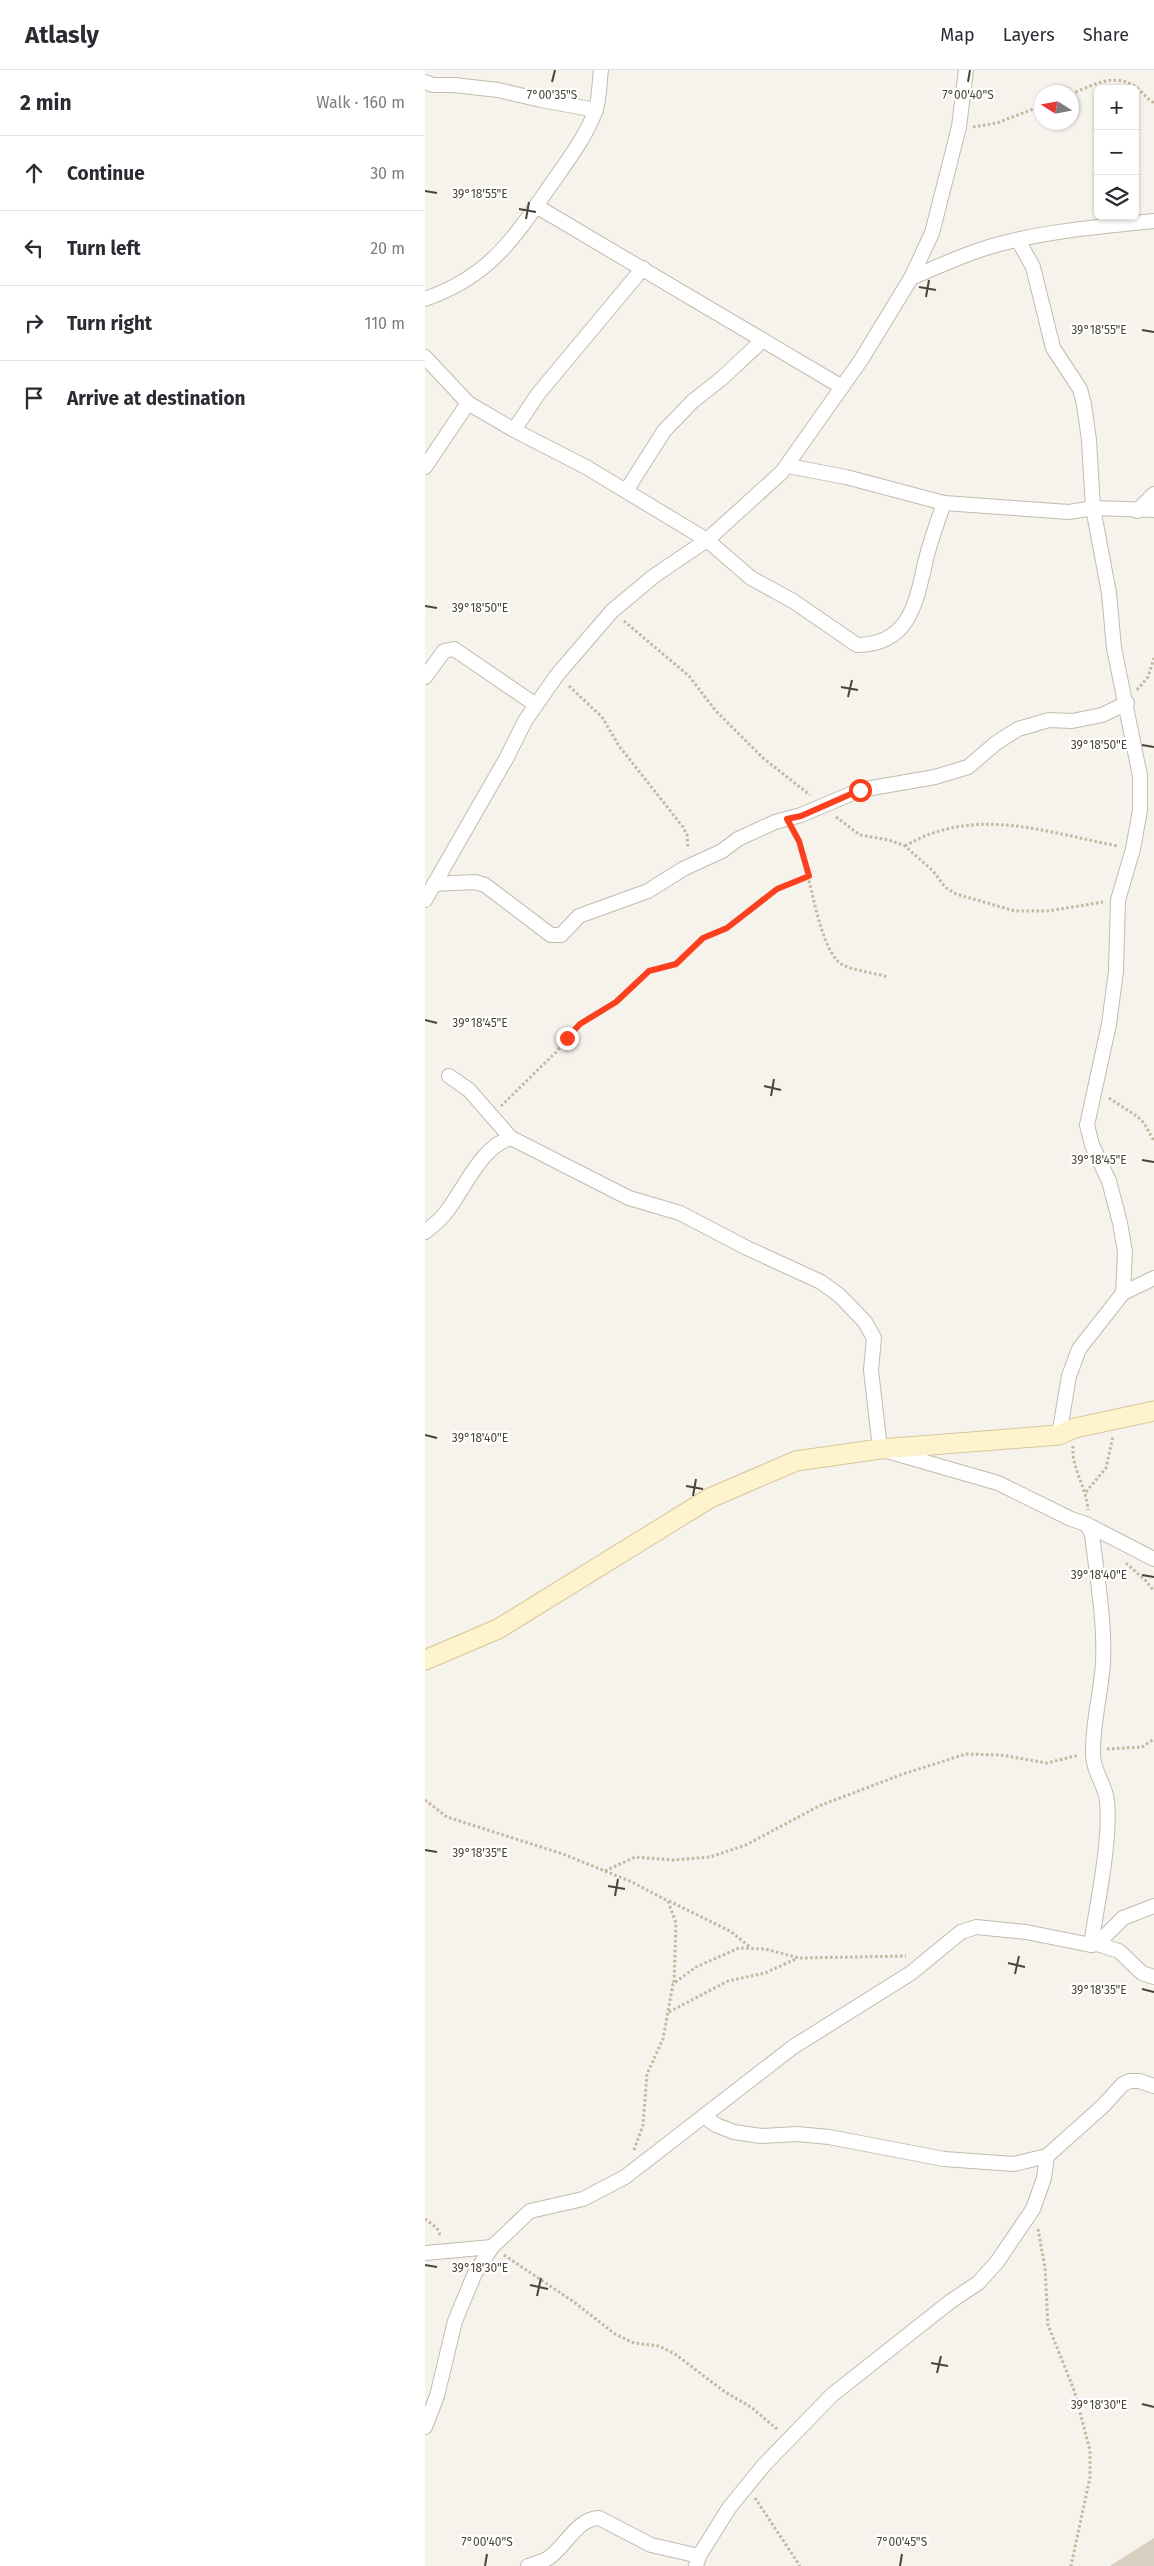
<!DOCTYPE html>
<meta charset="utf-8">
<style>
body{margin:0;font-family:"Fira Sans",sans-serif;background:#f7f7f7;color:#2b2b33}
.controls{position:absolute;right:15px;top:15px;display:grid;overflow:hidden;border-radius:8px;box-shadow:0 1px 4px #0004}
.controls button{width:45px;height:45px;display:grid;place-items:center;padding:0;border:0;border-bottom:1px solid #e1e1e2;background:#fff;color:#2b2b33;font:25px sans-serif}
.compass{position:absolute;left:609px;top:15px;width:45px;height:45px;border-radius:50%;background:#fff;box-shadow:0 1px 4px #0004;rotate:281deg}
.stop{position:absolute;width:15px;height:15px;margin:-11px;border:4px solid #fc3f1d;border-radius:50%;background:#fff}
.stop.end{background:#fc3f1d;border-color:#fff;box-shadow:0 1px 5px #0008}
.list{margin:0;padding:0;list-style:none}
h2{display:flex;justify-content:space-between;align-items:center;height:65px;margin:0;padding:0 20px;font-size:21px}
h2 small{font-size:16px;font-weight:400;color:#7c7c81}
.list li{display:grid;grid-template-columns:32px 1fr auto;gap:15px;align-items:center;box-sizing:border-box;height:75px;padding:0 20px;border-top:1px solid #e1e1e2}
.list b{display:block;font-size:19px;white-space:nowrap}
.list em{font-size:16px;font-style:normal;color:#7c7c81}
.icon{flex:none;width:28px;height:28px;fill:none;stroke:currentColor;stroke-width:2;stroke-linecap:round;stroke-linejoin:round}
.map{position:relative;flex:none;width:729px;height:2496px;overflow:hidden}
header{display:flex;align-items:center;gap:30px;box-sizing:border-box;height:70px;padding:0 25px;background:#fff;border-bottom:1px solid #e1e1e2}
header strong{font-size:24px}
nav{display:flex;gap:28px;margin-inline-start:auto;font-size:18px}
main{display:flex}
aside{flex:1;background:#fff}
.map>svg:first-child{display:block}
.building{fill:#d8cfc1}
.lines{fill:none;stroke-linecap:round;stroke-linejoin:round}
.street-casing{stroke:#c2bbae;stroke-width:16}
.secondary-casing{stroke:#d6c79b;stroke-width:21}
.path{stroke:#c4b79f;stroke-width:3;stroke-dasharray:2.5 2.5;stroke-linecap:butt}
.street{stroke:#fff;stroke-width:14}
.secondary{stroke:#fff3cd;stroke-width:19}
.route{stroke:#fc3f1d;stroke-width:6}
.ticks{fill:none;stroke:#4b4439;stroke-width:2}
.ticks-label{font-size:12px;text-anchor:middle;fill:#4b4439;stroke:#fff;stroke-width:4.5;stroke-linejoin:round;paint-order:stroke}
</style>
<header>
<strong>Atlasly</strong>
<nav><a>Map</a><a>Layers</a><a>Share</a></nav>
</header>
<main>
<aside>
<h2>2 min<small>Walk · 160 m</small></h2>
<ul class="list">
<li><svg class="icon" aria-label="ahead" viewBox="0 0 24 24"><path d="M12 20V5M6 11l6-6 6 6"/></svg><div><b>Continue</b></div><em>30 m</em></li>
<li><svg class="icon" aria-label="left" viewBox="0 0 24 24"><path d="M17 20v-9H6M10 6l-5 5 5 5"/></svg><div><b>Turn left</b></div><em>20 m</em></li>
<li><svg class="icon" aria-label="right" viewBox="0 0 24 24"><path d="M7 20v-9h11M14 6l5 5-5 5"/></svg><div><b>Turn right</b></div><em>110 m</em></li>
<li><svg class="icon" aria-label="arrive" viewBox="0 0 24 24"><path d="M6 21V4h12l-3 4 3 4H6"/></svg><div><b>Arrive at destination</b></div></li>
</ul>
</aside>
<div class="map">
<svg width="729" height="2496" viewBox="0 0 729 2496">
<rect width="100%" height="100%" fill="#f6f3ec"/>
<polygon class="building" points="729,2468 729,2496 685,2496"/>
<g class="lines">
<defs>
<g id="street">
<polyline points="0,12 8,15 29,15 73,20 116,30 171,40"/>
<polyline points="111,136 417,317"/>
<polyline points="593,170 608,197 628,278 655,319 659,334 664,370 668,438 684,523 689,578 715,706 715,740 708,779 693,830 691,901 684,954 662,1055 667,1075 684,1111 695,1153 700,1182 698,1223"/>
<path d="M486,208C512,197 537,185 564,177C617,161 674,157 729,151"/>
<path d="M0,229C66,206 89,168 127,113C143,90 160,68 170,42C175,29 174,13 176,0"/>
<path d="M0,287L43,333L89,360L161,397L282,470L326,508L368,531L432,575C488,575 492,526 502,485C507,467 513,450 519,433"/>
<polyline points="89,360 113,324 218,198"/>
<polyline points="363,396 421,407 519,433 644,442 668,438 729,440"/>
<polyline points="0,397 43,333"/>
<polyline points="201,421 239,361 268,331 296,309 338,270"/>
<polyline points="712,441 729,424"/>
<polyline points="0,607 19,581 29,579 111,635"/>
<polyline points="9,814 50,812 60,815 126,865 136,865 154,846 223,821 258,799 297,781 313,769 350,752 376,745 435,720 510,707 543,697 571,673 593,659 624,650 647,651 677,645 702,633"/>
<polyline points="0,830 81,689 100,651 132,605 187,541 229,506 282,470 357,402 436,290 486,208 507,163 534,57 541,0"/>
<polyline points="24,1006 44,1020 86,1068 204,1128 255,1143 322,1178 396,1212 414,1225 440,1252 449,1268 446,1300 455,1379 573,1413 646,1449 661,1454 729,1489"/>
<path d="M0,1162C6,1157 13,1152 18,1146C38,1123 55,1076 86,1068"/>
<polyline points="634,1365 644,1306 654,1279 698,1223 729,1208"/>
<path d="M661,1454L667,1464C672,1507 680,1551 678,1593C676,1623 668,1651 668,1680C667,1702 680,1712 682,1731C686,1771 672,1834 666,1875"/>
<polyline points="672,1874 694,1881 717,1903 729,1907"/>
<polyline points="280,2047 291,2055 309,2062 336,2066 372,2064 404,2067 519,2089 589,2094 622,2086 678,2036 698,2014 705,2011 714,2011 729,2016"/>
<polyline points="0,2183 67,2177"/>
<polyline points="0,2357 12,2326 30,2251 50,2203 67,2177 105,2141 158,2129 200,2107 368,1977 486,1903 536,1862 551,1857 601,1862 666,1875 672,1874 698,1848 729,1836"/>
<path d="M103,2496C109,2494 116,2492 122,2489C139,2479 152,2448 174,2448L226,2475L274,2486"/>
<polyline points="271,2496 274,2486 304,2438 339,2395 407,2325 526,2231 553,2213 572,2192 608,2139 619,2108 622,2086"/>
</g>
<polyline id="secondary" points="0,1590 73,1559 285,1428 371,1391 455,1379 634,1365 650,1358 729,1341"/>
</defs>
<use href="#street" class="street-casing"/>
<use href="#secondary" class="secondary-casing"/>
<g class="path">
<path d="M646,24C666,16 687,3 708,15C716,20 721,28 729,33"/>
<polyline points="548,57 572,53 616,36"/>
<polyline points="199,551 264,606 290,640 338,688 385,725"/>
<polyline points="144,616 177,647 194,676 258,757 262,765 263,779"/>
<polyline points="712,620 723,607 729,588"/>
<polyline points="411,747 435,765 464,770 480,776 508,801 520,817 531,824 590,841 623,841 678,832"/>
<path d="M369,763C385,791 392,882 418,895C431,901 449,903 463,907"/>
<path d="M480,776C550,735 619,762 693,776"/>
<polyline points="684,1028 713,1047 719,1053 729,1071"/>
<polyline points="76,1036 131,982 150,958 191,933 223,901 251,894 278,868 302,858 352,819 384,806"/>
<path d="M648,1376C646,1398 662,1418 663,1440"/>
<polyline points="661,1422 681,1398 688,1366"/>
<polyline points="701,1493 721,1511 729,1521"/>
<polyline points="682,1679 717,1677 729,1669"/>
<polyline points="0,1730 22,1747 138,1784 207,1812 243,1831 251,1853 249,1913"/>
<polyline points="180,1801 210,1787 248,1790 285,1787 321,1775 394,1736 478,1704 541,1684 576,1685 622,1693 654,1685"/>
<polyline points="244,1831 305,1861 325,1877"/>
<polyline points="244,1942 303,1911 340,1903 373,1888"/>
<polyline points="209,2080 218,2055 222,2004 238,1969 248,1914 271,1897 314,1878 340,1879 374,1888 481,1886"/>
<polyline points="0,2149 12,2158 16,2167"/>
<polyline points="613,2159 620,2198 623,2255 649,2320 665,2380 665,2407 646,2496"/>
<polyline points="79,2185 149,2232 190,2264 209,2273 234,2276 250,2284 300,2322 326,2337 353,2360"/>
<polyline points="330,2428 375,2496"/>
</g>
<use href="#street" class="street"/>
<use href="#secondary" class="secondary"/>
</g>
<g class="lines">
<polyline class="route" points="142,968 155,954 191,932 224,901 251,894 278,868 302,858 352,819 384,806 374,771 362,749 376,746 435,720"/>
</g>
<path class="ticks" d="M127,12L130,0M543,12L545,0M0,121L12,123M94,139L111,142M101,149L104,132M494,217L511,220M501,227L504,210M717,260L729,262M0,536L12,538M416,617L433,620M423,627L427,610M717,675L729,677M0,950L12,953M339,1016L356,1020M346,1026L349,1009M717,1090L729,1092M0,1365L12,1368M261,1416L278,1419M268,1426L271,1409M717,1505L729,1507M0,1780L12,1782M183,1816L200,1819M190,1826L193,1809M583,1893L600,1897M590,1904L594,1886M717,1919L729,1922M0,2195L12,2197M105,2215L123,2219M112,2226L116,2208M506,2293L523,2296M512,2303L516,2286M717,2334L729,2337M60,2496L62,2484M475,2496L477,2484"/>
<g class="ticks-label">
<text x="127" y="29">7°00'35"S</text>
<text x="543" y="29">7°00'40"S</text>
<text x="55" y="128">39°18'55"E</text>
<text x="674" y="264">39°18'55"E</text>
<text x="55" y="542">39°18'50"E</text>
<text x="674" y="679">39°18'50"E</text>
<text x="55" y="957">39°18'45"E</text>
<text x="674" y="1094">39°18'45"E</text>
<text x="55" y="1372">39°18'40"E</text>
<text x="674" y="1509">39°18'40"E</text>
<text x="55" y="1787">39°18'35"E</text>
<text x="674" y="1924">39°18'35"E</text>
<text x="55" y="2202">39°18'30"E</text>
<text x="674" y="2339">39°18'30"E</text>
<text x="62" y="2476">7°00'40"S</text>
<text x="477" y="2476">7°00'45"S</text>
</g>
</svg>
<div class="controls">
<button>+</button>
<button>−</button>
<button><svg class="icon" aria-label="layers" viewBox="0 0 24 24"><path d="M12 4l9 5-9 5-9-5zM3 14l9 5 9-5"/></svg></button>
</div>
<svg class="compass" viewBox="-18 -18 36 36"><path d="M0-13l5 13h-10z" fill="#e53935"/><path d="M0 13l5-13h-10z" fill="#7c7c81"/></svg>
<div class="stop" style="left:435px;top:720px"></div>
<div class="stop end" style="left:142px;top:968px"></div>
</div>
</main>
